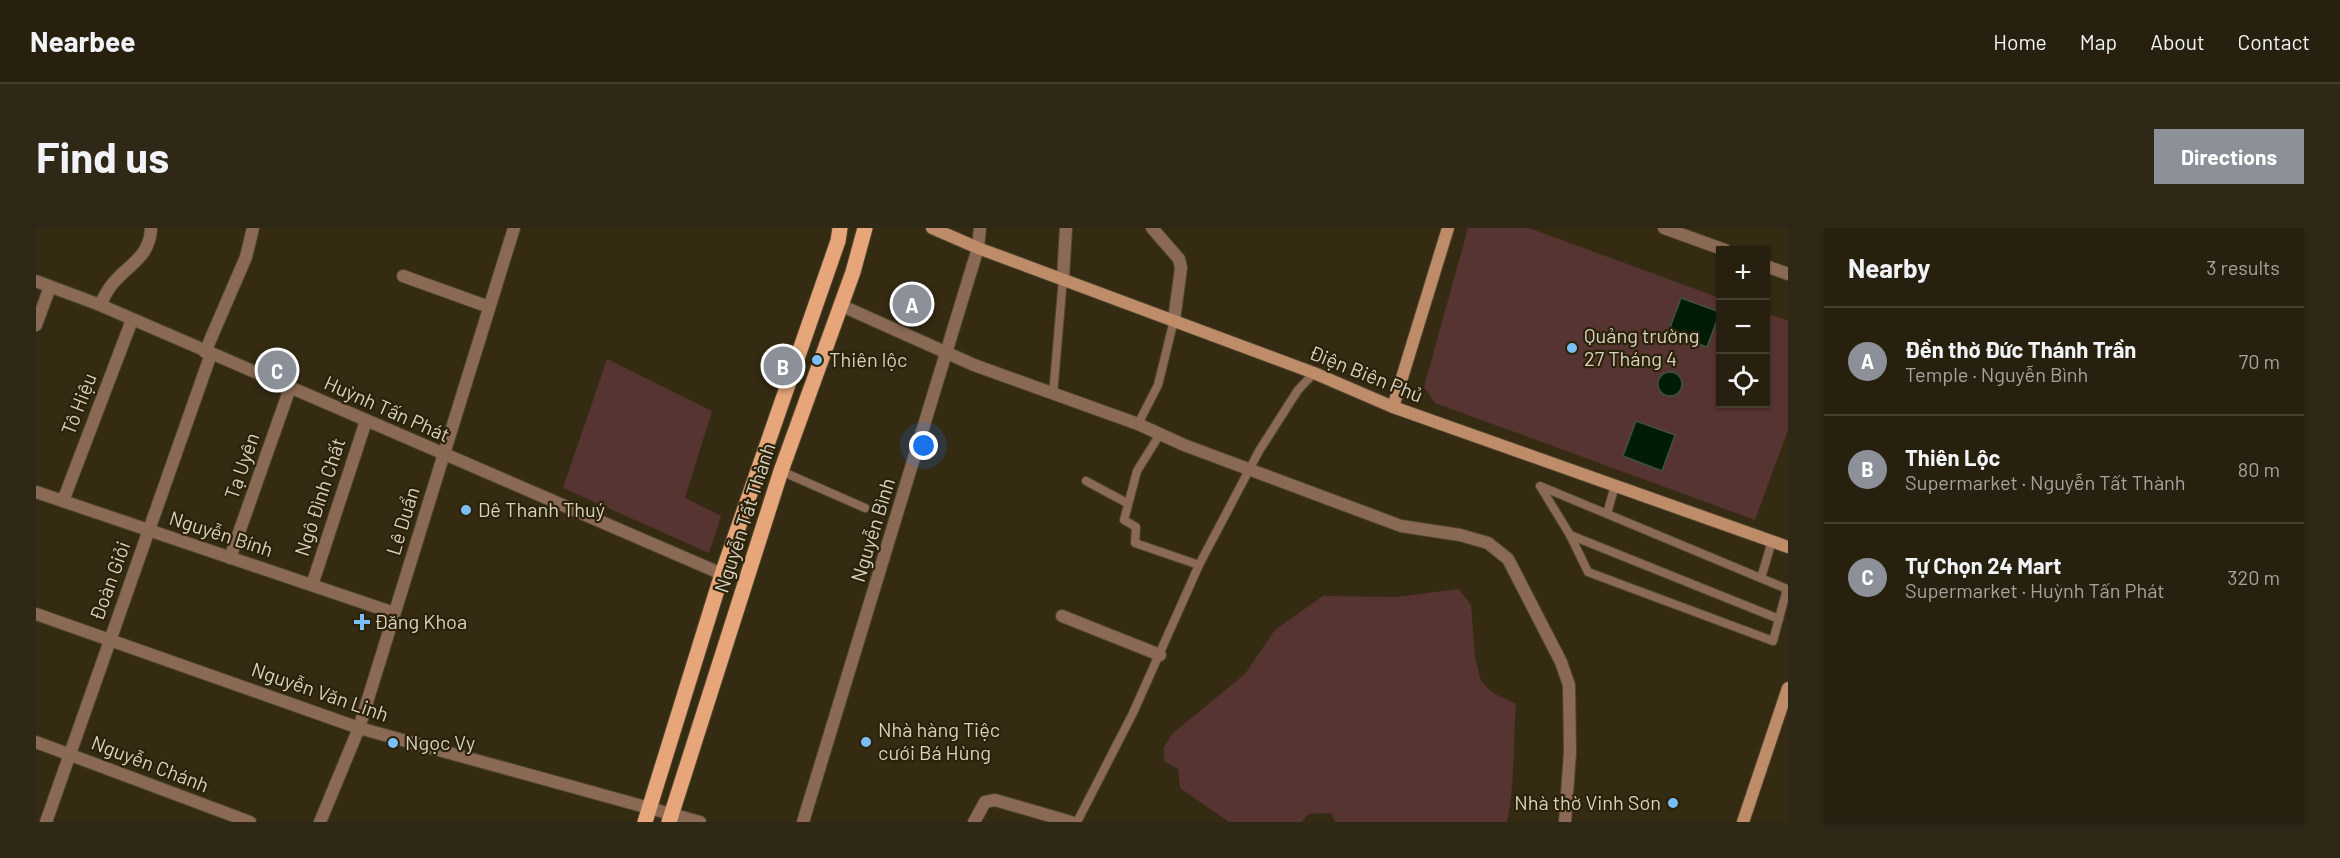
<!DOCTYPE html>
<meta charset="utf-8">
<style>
body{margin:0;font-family:Barlow,sans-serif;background:#302817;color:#f1f3f6}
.controls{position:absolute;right:18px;top:18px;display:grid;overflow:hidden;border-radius:0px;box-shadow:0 2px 4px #0004}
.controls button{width:54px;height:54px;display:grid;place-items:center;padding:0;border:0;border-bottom:2px solid #443e2e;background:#28200e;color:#f1f3f6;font:30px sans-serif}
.you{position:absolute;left:888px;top:218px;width:21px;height:21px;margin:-15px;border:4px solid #fff;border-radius:50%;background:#1a73e8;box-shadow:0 0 0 9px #1a73e833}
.badge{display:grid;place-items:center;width:39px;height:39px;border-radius:50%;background:#8c9099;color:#fff;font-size:20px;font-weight:700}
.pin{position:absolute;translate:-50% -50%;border:3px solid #fff;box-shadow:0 2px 6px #0006}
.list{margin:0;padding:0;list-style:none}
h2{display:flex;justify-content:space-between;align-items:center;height:78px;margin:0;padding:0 24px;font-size:26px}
h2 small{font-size:20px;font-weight:400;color:#a5a39e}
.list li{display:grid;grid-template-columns:39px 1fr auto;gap:18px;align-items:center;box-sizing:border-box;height:108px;padding:0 24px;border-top:2px solid #443e2e}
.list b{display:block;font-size:22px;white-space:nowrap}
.list p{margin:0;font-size:20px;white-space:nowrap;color:#a5a39e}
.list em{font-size:20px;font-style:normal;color:#a5a39e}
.icon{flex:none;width:33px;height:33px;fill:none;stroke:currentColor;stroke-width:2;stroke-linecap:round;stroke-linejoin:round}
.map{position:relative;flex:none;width:1752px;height:594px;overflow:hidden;border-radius:0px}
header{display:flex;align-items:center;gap:36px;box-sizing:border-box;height:84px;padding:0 30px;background:#28200e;border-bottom:2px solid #443e2e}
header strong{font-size:28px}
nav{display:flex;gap:33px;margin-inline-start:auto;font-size:21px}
.intro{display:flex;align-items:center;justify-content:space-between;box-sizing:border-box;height:144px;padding:0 36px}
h1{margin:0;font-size:42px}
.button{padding:15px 27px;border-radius:0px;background:#8c9099;color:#fff;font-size:21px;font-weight:700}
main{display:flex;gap:36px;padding:0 36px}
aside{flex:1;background:#28200e;border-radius:0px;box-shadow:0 2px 4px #0004}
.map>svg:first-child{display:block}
.green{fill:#563431}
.water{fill:#001c07;stroke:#40523f;stroke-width:1.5}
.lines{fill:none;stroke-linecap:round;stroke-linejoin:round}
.lane-casing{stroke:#4f462f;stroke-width:10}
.street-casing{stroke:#4f462f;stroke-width:14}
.secondary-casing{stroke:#4f462f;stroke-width:14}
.primary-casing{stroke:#4f462f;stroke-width:17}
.lane{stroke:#8a6a54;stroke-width:8}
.street{stroke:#8a6a54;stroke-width:12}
.secondary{stroke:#be8c69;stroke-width:12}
.primary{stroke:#e7a679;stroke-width:15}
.poi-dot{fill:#7abff8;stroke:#2b2209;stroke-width:2}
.labels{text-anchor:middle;stroke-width:4.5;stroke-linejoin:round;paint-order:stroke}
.poi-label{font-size:20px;fill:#d7d1c3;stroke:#2b2209;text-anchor:start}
.street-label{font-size:20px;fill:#d7d1c3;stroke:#2b2209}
</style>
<header>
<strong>Nearbee</strong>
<nav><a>Home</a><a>Map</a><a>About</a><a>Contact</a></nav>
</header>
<div class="intro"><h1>Find us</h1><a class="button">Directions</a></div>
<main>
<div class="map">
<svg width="1752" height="594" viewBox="0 0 1752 594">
<rect width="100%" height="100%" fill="#352b13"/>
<g class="green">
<polygon points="1432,0 1493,0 1684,70 1684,176 1730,176 1730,85 1752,93 1752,202 1719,292 1399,175 1388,159"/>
<polygon points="571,131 676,183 649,270 685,288 673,325 527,260"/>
<path d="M1423,361L1435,377L1439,429L1445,453L1457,465L1480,476C1477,515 1479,557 1471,594H1299L1295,585L1272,586L1266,594H1193L1144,560L1142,541L1128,533V519L1136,506L1209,446L1239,402L1287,368L1360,369Z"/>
</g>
<g class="water">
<polygon points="1645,70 1684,84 1671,119 1632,105"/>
<circle cx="1634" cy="156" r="12"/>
<polygon points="1600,193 1639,207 1626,243 1587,228"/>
</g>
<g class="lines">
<defs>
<g id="lane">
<polyline points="1017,167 1027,50"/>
<polyline points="1102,196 1122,157 1138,92"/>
<polyline points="1124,206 1101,243 1088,292 1100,299 1099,315 1163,337"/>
<polyline points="745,243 829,280"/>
<polyline points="1050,253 1091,275"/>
<polygon points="1504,258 1751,361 1737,413 1552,344 1534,307"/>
<polyline points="1571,286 1579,257"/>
<polyline points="1534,307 1743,391"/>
<polyline points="1725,350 1736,313"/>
<polyline points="1041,594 1097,485 1163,337 1223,223 1262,162 1278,145"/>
</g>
<g id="street">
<polyline points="1116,0 1143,31 1145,40 1138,92"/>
<polyline points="1628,0 1689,22"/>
<polyline points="1730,38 1752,46"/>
<polyline points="367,48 453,79"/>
<polyline points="1027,50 1030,0"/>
<polyline points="0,53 64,77 686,346"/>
<path d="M64,77C68,69 72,60 79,53C95,35 114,28 115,0"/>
<polyline points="804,77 938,137 1102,196 1148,217 1365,298 1424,307 1452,315 1472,331 1525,434 1533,457 1534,524 1529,594"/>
<polyline points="0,97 14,59"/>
<polyline points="169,124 210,29 217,0"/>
<polyline points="0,264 358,385"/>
<polyline points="27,273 96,92"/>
<polyline points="194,330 254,160"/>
<polyline points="276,357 330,193"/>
<polyline points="0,386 323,500 664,594"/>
<polyline points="1026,388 1124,427"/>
<polyline points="0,514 214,594"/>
<polyline points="10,594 175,126"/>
<polyline points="284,594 323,500 478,0"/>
<polyline points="767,594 942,20 944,0"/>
<polyline points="938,594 949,574 959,572 1035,594"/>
</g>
<g id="secondary">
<polyline points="896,0 942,20 1278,145 1357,179 1752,319"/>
<polyline points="1357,179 1412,0"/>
<polyline points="1707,594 1752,460"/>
</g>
<g id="primary">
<polyline points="609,594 686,346 802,13 804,0"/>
<polyline points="633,594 745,243 817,44 829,0"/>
</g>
</defs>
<use href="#lane" class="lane-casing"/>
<use href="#street" class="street-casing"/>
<use href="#secondary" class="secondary-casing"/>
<use href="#primary" class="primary-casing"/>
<use href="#lane" class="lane"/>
<use href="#street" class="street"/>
<use href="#secondary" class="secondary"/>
<use href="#primary" class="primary"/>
</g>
<g class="poi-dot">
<circle cx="1536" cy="120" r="6"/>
<circle cx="781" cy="132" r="6"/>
<circle cx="430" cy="282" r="6"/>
<path d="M323 385h6v6h6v6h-6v6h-6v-6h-6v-6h6z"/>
<circle cx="830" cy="514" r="6"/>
<circle cx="357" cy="515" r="6"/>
<circle cx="1637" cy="575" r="6"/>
</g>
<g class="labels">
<g class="poi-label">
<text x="1548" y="115">Quảng trường<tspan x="1548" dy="23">27 Tháng 4</tspan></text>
<text x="793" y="139">Thiên lộc</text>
<text x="442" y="289">Dê Thanh Thuý</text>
<text x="338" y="401">Đăng Khoa</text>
<text x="842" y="509">Nhà hàng Tiệc<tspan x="842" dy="23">cưới Bá Hùng</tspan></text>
<text x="369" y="522">Ngọc Vy</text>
<text x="1625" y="582" text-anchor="end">Nhà thờ Vinh Sơn</text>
</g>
<g class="street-label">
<text transform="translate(1330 146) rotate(22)" y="7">Điện Biên Phủ</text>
<text transform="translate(43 176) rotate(-69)" y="7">Tô Hiệu</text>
<text transform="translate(351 181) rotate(24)" y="7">Huỳnh Tấn Phát</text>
<text transform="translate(206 238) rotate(-71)" y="7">Tạ Uyên</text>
<text transform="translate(284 269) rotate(-72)" y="7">Ngô Đình Chất</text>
<text transform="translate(709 290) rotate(-72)" y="7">Nguyễn Tất Thành</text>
<text transform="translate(367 293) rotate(-73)" y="7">Lê Duẩn</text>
<text transform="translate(837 302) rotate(-73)" y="7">Nguyễn Bình</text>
<text transform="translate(185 306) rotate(18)" y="7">Nguyễn Bính</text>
<text transform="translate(74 353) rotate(-70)" y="7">Đoàn Giỏi</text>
<text transform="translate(284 464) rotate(19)" y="7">Nguyễn Văn Linh</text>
<text transform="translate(114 536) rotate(21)" y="7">Nguyễn Chánh</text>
</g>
</g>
</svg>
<div class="controls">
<button>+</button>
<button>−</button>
<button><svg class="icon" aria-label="locate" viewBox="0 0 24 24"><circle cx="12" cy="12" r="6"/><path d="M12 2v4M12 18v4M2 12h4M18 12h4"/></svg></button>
</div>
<div class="you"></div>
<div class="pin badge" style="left:876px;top:76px">A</div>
<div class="pin badge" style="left:747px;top:138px">B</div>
<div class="pin badge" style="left:241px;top:142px">C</div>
</div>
<aside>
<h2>Nearby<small>3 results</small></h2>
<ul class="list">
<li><span class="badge">A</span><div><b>Đền thờ Đức Thánh Trần</b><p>Temple · Nguyễn Bình</p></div><em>70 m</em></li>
<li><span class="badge">B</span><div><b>Thiên Lộc</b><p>Supermarket · Nguyễn Tất Thành</p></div><em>80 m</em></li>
<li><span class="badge">C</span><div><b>Tự Chọn 24 Mart</b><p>Supermarket · Huỳnh Tấn Phát</p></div><em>320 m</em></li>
</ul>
</aside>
</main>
